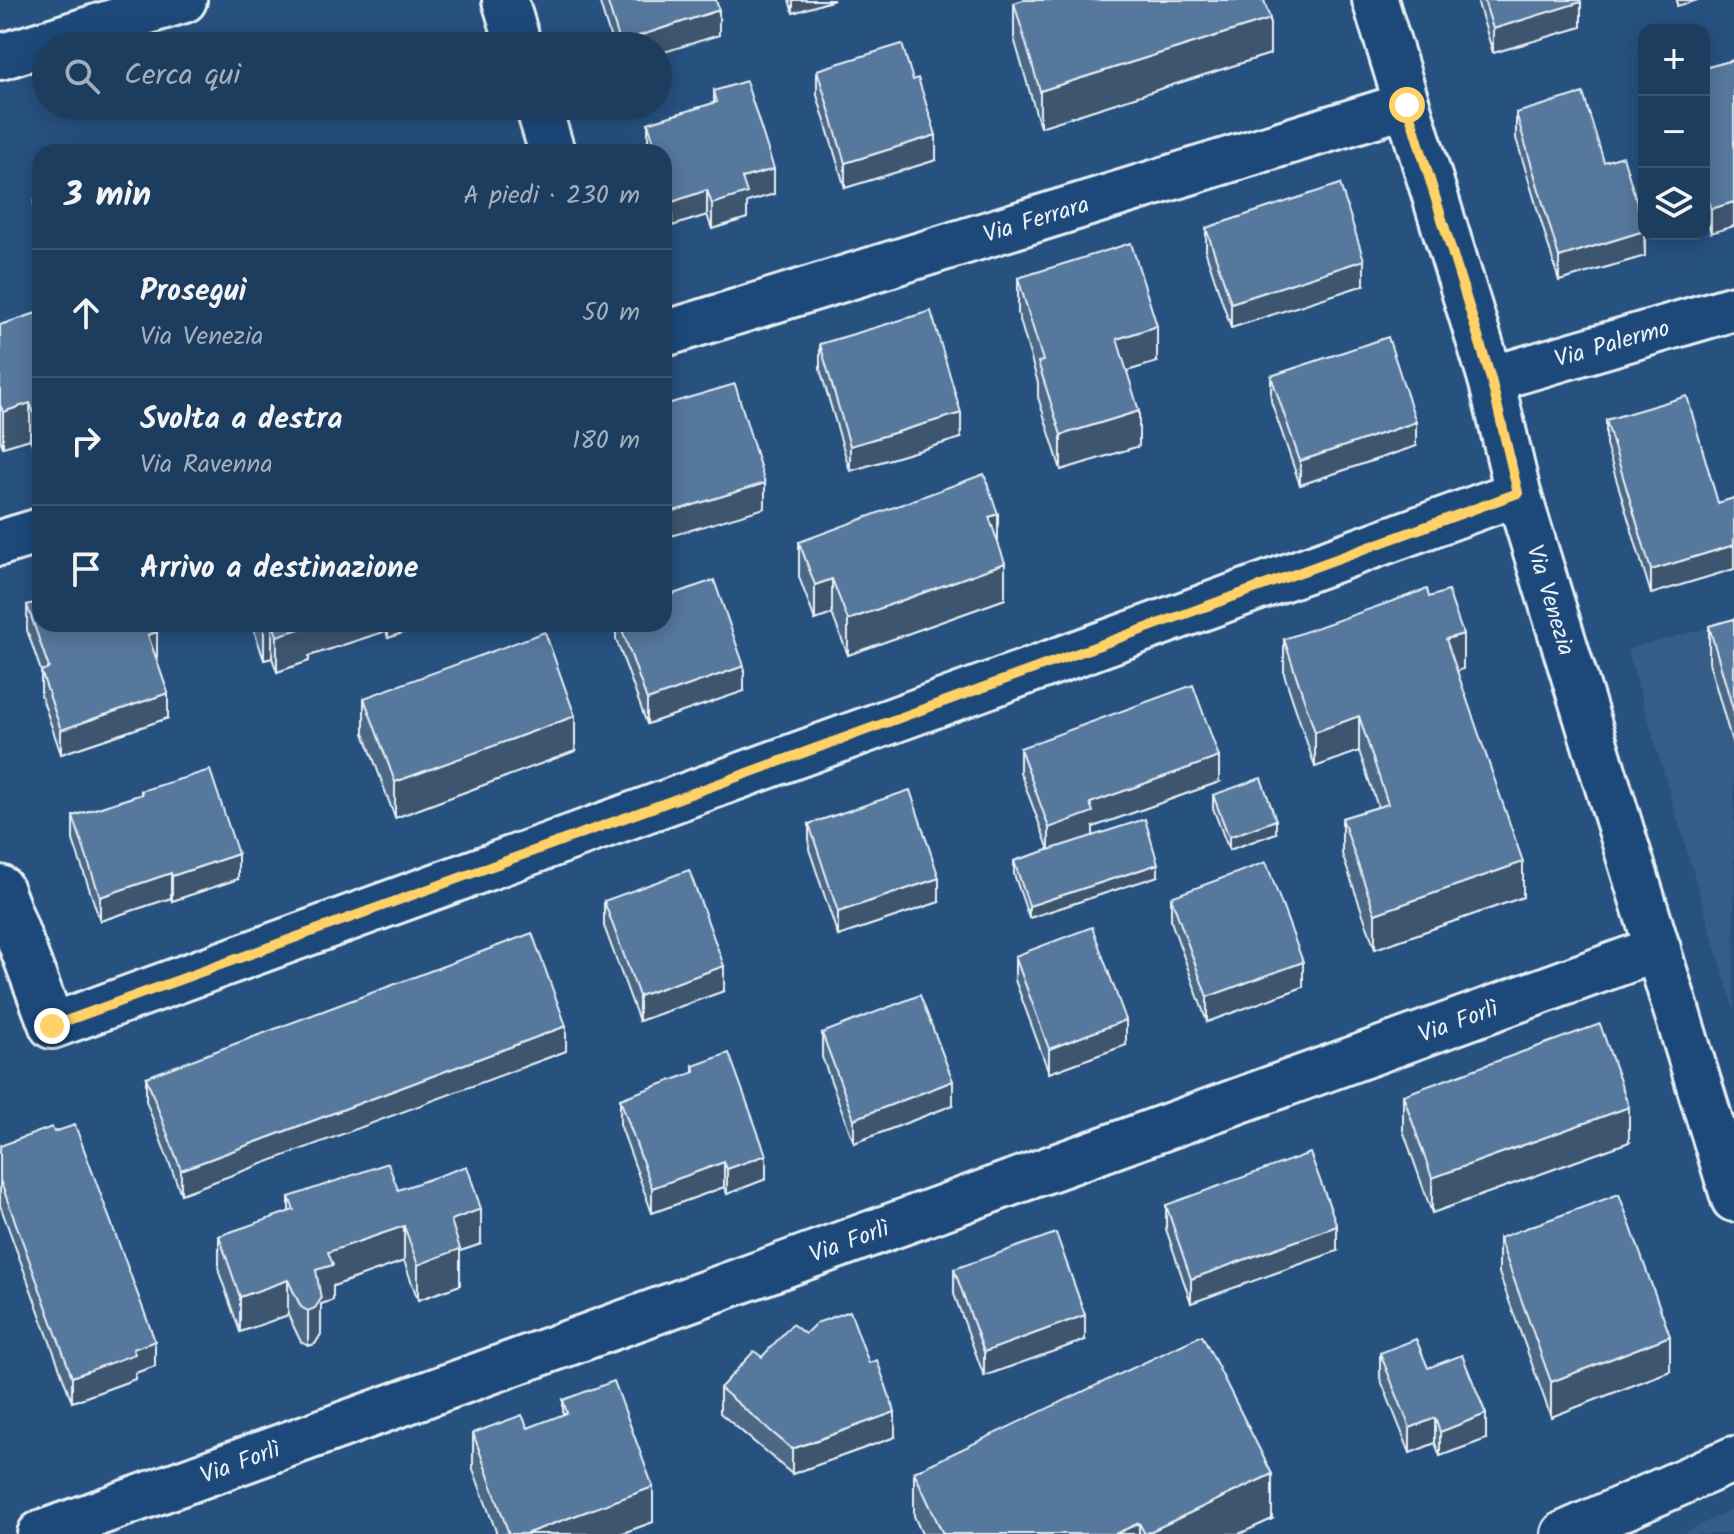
<!DOCTYPE html>
<html lang="it">
<meta charset="utf-8">
<style>
body{margin:0;font-family:Kalam,sans-serif;background:#254465;color:#f1f3f6}
.controls{position:absolute;right:24px;top:24px;display:grid;overflow:hidden;border-radius:16px;box-shadow:0 4px 20px #0003}
.controls button{width:72px;height:72px;display:grid;place-items:center;padding:0;border:0;border-bottom:2px solid #3b5674;background:#1d3d5f;color:#f1f3f6;font:40px sans-serif}
.stop{position:absolute;width:24px;height:24px;margin:-18px;border:6px solid #ffd166;border-radius:50%;background:#fff}
.stop.end{background:#ffd166;border-color:#fff;box-shadow:0 2px 8px #0008}
.list{margin:0;padding:0;list-style:none}
h2{display:flex;justify-content:space-between;align-items:center;height:104px;margin:0;padding:0 32px;font-size:34px}
h2 small{font-size:26px;font-weight:400;color:#a0aebd}
.list li{display:grid;grid-template-columns:52px 1fr auto;gap:24px;align-items:center;box-sizing:border-box;height:128px;padding:0 32px;border-top:2px solid #3b5674}
.list b{display:block;font-size:30px;white-space:nowrap}
.list p{margin:0;font-size:26px;white-space:nowrap;color:#a0aebd}
.list em{font-size:26px;font-style:normal;color:#a0aebd}
.icon{flex:none;width:44px;height:44px;fill:none;stroke:currentColor;stroke-width:2;stroke-linecap:round;stroke-linejoin:round}
.map{position:relative;flex:none;width:1734px;height:1534px;overflow:hidden}
.search{position:absolute;background:#1d3d5f;box-shadow:0 4px 20px #0003;left:32px;top:32px;width:640px;height:88px;display:flex;align-items:center;gap:20px;box-sizing:border-box;padding:0 28px;border-radius:44px;color:#a0aebd;font-size:30px}
.panel{position:absolute;background:#1d3d5f;box-shadow:0 4px 20px #0003;left:32px;top:144px;width:640px;height:488px;border-radius:24px}
.map>svg:first-child{display:block}
.built{fill:#355d88}
.lines{fill:none;stroke-linecap:round;stroke-linejoin:round}
.minor-casing{stroke:#e8f1f8;stroke-width:50}
.minor{stroke:#1f4a7a;stroke-width:44}
.wall{fill:#4b6787;stroke:#e8f1f8;stroke-width:2}
.shaded-wall{fill:#3d546e;stroke:#e8f1f8;stroke-width:2}
.building{fill:#57789d;stroke:#e8f1f8;stroke-width:2}
.route{stroke:#ffd166;stroke-width:10}
.labels{text-anchor:middle;stroke-width:6;stroke-linejoin:round;paint-order:stroke}
.street-label{font-size:24px;fill:#e8f1f8;stroke:#1f4a7a}
</style>
<div class="map">
<svg width="1734" height="1534" viewBox="0 0 1734 1534">
<rect width="100%" height="100%" fill="#27517f"/>
<filter id="ink" filterUnits="userSpaceOnUse"><feTurbulence type="fractalNoise" baseFrequency=".0125" numOctaves="2"/><feDisplacementMap in="SourceGraphic" scale="16" xChannelSelector="R" yChannelSelector="G"/><feConvolveMatrix kernelMatrix="1 2 1 2 8 2 1 2 1" color-interpolation-filters="sRGB"/></filter>
<g filter="url(#ink)">
<g class="built">
<polygon points="1734,621 1734,1010 1627,649"/>
<polygon points="1734,1508 1734,1534 1682,1534"/>
</g>
<g class="lines">
<defs>
<g id="minor">
<polyline points="505,0 519,46"/>
<polyline points="1375,0 1491,379 1518,493 1734,1199"/>
<polyline points="0,57 184,0"/>
<polyline points="538,106 552,152"/>
<polyline points="664,334 1407,105"/>
<polyline points="1491,379 1734,308"/>
<polyline points="0,543 40,531"/>
<polyline points="0,888 52,1026 1518,493"/>
<polyline points="40,1534 1658,949"/>
<polyline points="1564,1534 1734,1459"/>
</g>
</defs>
<use href="#minor" class="minor-casing"/>
<use href="#minor" class="minor"/>
</g>
<g class="wall">
<polygon points="599,0 716,0 719,35 658,46 613,46"/>
<polygon points="789,0 834,0 793,13"/>
<polygon points="1477,0 1580,0 1581,27 1493,53"/>
<polygon points="1014,3 1270,54 1040,127 1014,38"/>
<polygon points="1734,60 1711,233 1704,209 1704,68"/>
<polygon points="817,70 936,160 845,188 817,95"/>
<polygon points="714,91 774,194 747,202 747,218 712,229 707,215 672,226 664,199 664,152 649,152 648,148 648,123 714,103"/>
<polygon points="1516,113 1604,162 1645,234 1645,256 1559,281 1516,138"/>
<polygon points="40,199 40,254 34,236 34,201"/>
<polygon points="1206,228 1364,285 1231,328 1206,253"/>
<polygon points="1018,278 1157,362 1127,371 1139,446 1061,470 1038,397 1038,383 1018,313"/>
<polygon points="40,312 34,449 30,439 3,447 0,440 0,325"/>
<polygon points="820,344 961,438 850,471 820,369"/>
<polygon points="1271,376 1416,446 1300,485 1271,401"/>
<polygon points="1606,420 1718,503 1734,498 1734,569 1651,594 1606,445"/>
<polygon points="799,542 998,544 1005,599 848,655 832,614 815,620 799,577"/>
<polygon points="1429,597 1463,669 1457,671 1523,897 1375,949 1342,854 1342,818 1378,807 1359,751 1315,767 1284,674 1284,639"/>
<polygon points="27,605 157,657 155,657 168,718 61,754 41,695 41,671 27,630"/>
<polygon points="1734,619 1734,749 1709,662 1709,626"/>
<polygon points="252,624 422,624 422,626 388,638 386,631 309,656 309,661 277,672 272,658 264,660"/>
<polygon points="616,624 664,624 744,691 647,724 616,639"/>
<polygon points="364,698 575,751 395,818 364,733"/>
<polygon points="1020,748 1219,782 1093,827 1093,836 1158,876 1029,918 1014,874 1014,861 1049,850 1020,772"/>
<polygon points="141,791 238,879 172,901 171,898 100,921 73,840 73,816 141,795"/>
<polygon points="1213,795 1276,833 1229,850 1213,808"/>
<polygon points="809,824 939,902 838,936 809,849"/>
<polygon points="1171,897 1303,987 1207,1022 1171,921"/>
<polygon points="604,901 724,991 639,1021 604,926"/>
<polygon points="1015,956 1126,1045 1049,1073 1015,980"/>
<polygon points="822,1033 953,1105 854,1143 822,1057"/>
<polygon points="566,1051 181,1194 146,1101 146,1077"/>
<polygon points="693,1066 766,1179 727,1194 724,1187 652,1213 620,1124 620,1099 693,1073"/>
<polygon points="1403,1095 1629,1142 1432,1213 1403,1130"/>
<polygon points="0,1146 155,1366 135,1373 135,1379 72,1402 0,1205"/>
<polygon points="398,1190 481,1244 460,1251 460,1285 418,1300 404,1261 333,1286 333,1300 321,1304 321,1334 315,1344 308,1346 301,1342 288,1315 240,1332 219,1272 219,1236 289,1212 289,1197"/>
<polygon points="1166,1205 1337,1251 1191,1303 1166,1229"/>
<polygon points="1499,1238 1670,1371 1551,1417 1499,1273"/>
<polygon points="954,1269 1085,1340 984,1376 954,1294"/>
<polygon points="1380,1353 1428,1368 1486,1439 1440,1456 1435,1443 1410,1453 1380,1378"/>
<polygon points="762,1357 895,1437 792,1474 720,1413 720,1388"/>
<polygon points="563,1400 653,1522 620,1534 497,1534 473,1469 473,1433 528,1428 563,1415"/>
<polygon points="914,1472 1272,1519 1239,1534 922,1534 914,1516"/>
</g>
<g class="shaded-wall">
<polygon points="793,0 834,0 793,13"/>
<polygon points="1677,0 1698,0 1677,6"/>
<polygon points="1581,2 1581,27 1493,53 1493,29"/>
<polygon points="719,10 719,35 658,54 658,46 620,46 620,42"/>
<polygon points="1270,19 1270,54 1040,127 1040,91"/>
<polygon points="936,135 936,160 845,188 845,163"/>
<polygon points="774,169 774,194 747,202 747,218 712,229 712,204 742,178"/>
<polygon points="707,190 707,215 672,226 672,202"/>
<polygon points="1734,202 1734,226 1711,233 1711,209"/>
<polygon points="1644,231 1645,256 1559,281 1559,257"/>
<polygon points="1364,260 1364,285 1231,328 1231,303"/>
<polygon points="1157,326 1157,362 1117,374 1117,339"/>
<polygon points="30,403 30,439 3,447 3,412"/>
<polygon points="1139,411 1139,446 1061,470 1061,435"/>
<polygon points="40,412 40,447 34,449 34,414"/>
<polygon points="961,413 961,438 850,471 850,446"/>
<polygon points="1416,422 1416,446 1300,485 1300,461"/>
<polygon points="765,483 765,508 664,538 664,514"/>
<polygon points="998,514 998,549 989,517"/>
<polygon points="1734,545 1734,569 1651,594 1651,570"/>
<polygon points="1005,563 1005,599 848,655 848,620"/>
<polygon points="832,579 832,614 815,620 815,585"/>
<polygon points="272,624 272,658 264,660 264,625"/>
<polygon points="307,624 386,624 386,631 309,656 309,661 277,672 277,636"/>
<polygon points="388,624 422,624 422,626 388,638"/>
<polygon points="157,632 157,657 148,659 148,635"/>
<polygon points="1463,634 1463,669 1446,674 1446,639"/>
<polygon points="744,666 744,691 647,724 647,700"/>
<polygon points="168,693 168,718 61,754 61,730"/>
<polygon points="575,716 575,751 395,818 395,782"/>
<polygon points="1359,716 1359,751 1315,767 1315,732"/>
<polygon points="1219,757 1219,782 1093,827 1093,837 1049,852 1049,828 1090,803"/>
<polygon points="1276,820 1276,833 1229,850 1229,837"/>
<polygon points="238,854 238,879 172,901 172,876"/>
<polygon points="1523,862 1523,897 1375,949 1375,914"/>
<polygon points="1158,864 1158,876 1029,918 1029,906"/>
<polygon points="171,873 171,898 100,921 100,897"/>
<polygon points="939,878 939,902 838,936 838,912"/>
<polygon points="1303,962 1303,987 1207,1022 1207,997"/>
<polygon points="724,966 724,991 639,1021 639,996"/>
<polygon points="1126,1020 1126,1045 1049,1073 1049,1049"/>
<polygon points="566,1026 566,1051 181,1194 181,1170"/>
<polygon points="953,1081 953,1105 854,1143 854,1119"/>
<polygon points="1629,1107 1629,1142 1432,1213 1432,1178"/>
<polygon points="766,1155 766,1179 727,1194 727,1169"/>
<polygon points="724,1162 724,1187 652,1213 652,1188"/>
<polygon points="481,1209 481,1244 460,1251 460,1285 418,1300 418,1265 451,1220"/>
<polygon points="404,1226 404,1261 333,1286 333,1300 321,1304 321,1334 315,1344 308,1346 308,1311 316,1270 328,1252"/>
<polygon points="1337,1226 1337,1251 1191,1303 1191,1279"/>
<polygon points="288,1280 288,1315 240,1332 240,1297"/>
<polygon points="1085,1315 1085,1340 984,1376 984,1352"/>
<polygon points="1670,1336 1670,1371 1551,1417 1551,1382"/>
<polygon points="155,1341 155,1366 135,1373 135,1379 72,1402 72,1377 133,1349"/>
<polygon points="895,1412 895,1437 792,1474 792,1449"/>
<polygon points="1486,1414 1486,1439 1440,1456 1440,1432"/>
<polygon points="1435,1418 1435,1443 1410,1453 1410,1428"/>
<polygon points="1272,1474 1272,1519 1239,1534 1145,1534"/>
<polygon points="653,1487 653,1522 620,1534 525,1534"/>
<polygon points="1139,1523 1139,1534 1115,1534"/>
</g>
<g class="building">
<polygon points="607,0 716,0 719,10 620,42"/>
<polygon points="1023,0 1264,0 1270,19 1040,91 1014,3"/>
<polygon points="1484,0 1580,0 1581,2 1493,29"/>
<polygon points="902,44 913,80 918,78 936,135 845,163 817,70"/>
<polygon points="1734,60 1734,202 1711,209 1704,184 1704,68"/>
<polygon points="746,81 774,169 742,178 747,193 712,204 707,190 672,202 664,175 664,152 657,152 648,123 717,102 714,91"/>
<polygon points="1583,93 1604,162 1623,156 1644,227 1644,231 1559,257 1516,113"/>
<polygon points="1340,184 1364,260 1231,303 1206,228"/>
<polygon points="40,199 40,219 34,201"/>
<polygon points="1131,243 1157,326 1117,339 1139,411 1061,435 1038,362 1043,361 1018,278"/>
<polygon points="931,311 961,413 850,446 820,344"/>
<polygon points="40,312 40,412 34,414 30,403 3,412 0,404 0,325"/>
<polygon points="1388,337 1416,422 1300,461 1271,376"/>
<polygon points="735,384 765,483 664,514 664,405"/>
<polygon points="1687,396 1718,503 1734,498 1734,545 1651,570 1606,420"/>
<polygon points="984,474 998,514 989,517 1005,563 848,620 832,579 815,585 799,542"/>
<polygon points="714,580 744,666 647,700 620,624 664,624 664,597"/>
<polygon points="1427,589 1429,597 1448,591 1463,634 1446,639 1523,862 1375,914 1342,818 1388,804 1359,716 1315,732 1284,639"/>
<polygon points="40,601 40,624 154,624 157,632 148,635 168,693 61,730 41,671 49,668 27,605"/>
<polygon points="1734,619 1734,713 1709,626"/>
<polygon points="273,624 308,624 309,626 277,636"/>
<polygon points="545,632 575,716 395,782 364,698"/>
<polygon points="1193,685 1219,757 1090,803 1093,812 1049,828 1020,748"/>
<polygon points="210,770 238,854 172,876 171,873 100,897 73,816 142,794 141,791"/>
<polygon points="1261,778 1276,820 1229,837 1213,795"/>
<polygon points="910,790 939,878 838,912 809,824"/>
<polygon points="1145,819 1158,864 1029,906 1014,861"/>
<polygon points="1266,862 1303,962 1207,997 1171,897"/>
<polygon points="689,870 724,966 639,996 604,901"/>
<polygon points="1092,927 1126,1020 1049,1049 1015,956"/>
<polygon points="532,933 566,1026 181,1170 146,1077"/>
<polygon points="920,995 953,1081 854,1119 822,1033"/>
<polygon points="1600,1024 1629,1107 1432,1178 1403,1095"/>
<polygon points="729,1053 766,1155 727,1169 724,1162 652,1188 620,1099 695,1072 693,1066"/>
<polygon points="75,1125 155,1341 133,1349 135,1354 72,1377 0,1180 0,1146 52,1127 54,1132"/>
<polygon points="1310,1153 1337,1226 1191,1279 1166,1205"/>
<polygon points="388,1163 398,1190 467,1166 481,1209 451,1220 460,1249 418,1265 404,1226 328,1252 333,1265 316,1270 321,1299 315,1308 308,1311 301,1307 288,1280 240,1297 219,1236 294,1210 289,1197"/>
<polygon points="1619,1194 1670,1336 1551,1382 1499,1238"/>
<polygon points="1056,1233 1085,1315 984,1352 954,1269"/>
<polygon points="850,1311 869,1363 877,1360 895,1412 792,1449 720,1388 754,1351 762,1357 792,1324 805,1334 816,1323"/>
<polygon points="1202,1335 1272,1474 1145,1534 1139,1523 1115,1534 943,1534 914,1472"/>
<polygon points="1416,1339 1428,1368 1462,1355 1486,1414 1440,1432 1435,1418 1410,1428 1380,1353"/>
<polygon points="614,1381 653,1487 525,1534 509,1534 473,1433 522,1415 528,1428 567,1413 563,1400"/>
</g>
</g>
<g class="lines" filter="url(#ink)">
<polyline class="route" points="52,1026 1518,493 1491,379 1407,105"/>
</g>
<g class="labels">
<g class="street-label">
<text transform="translate(1036 219) rotate(-17)" y="8">Via Ferrara</text>
<text transform="translate(1612 343) rotate(-16)" y="8">Via Palermo</text>
<text transform="translate(1551 600) rotate(73)" y="8">Via Venezia</text>
<text transform="translate(1458 1021) rotate(-20)" y="8">Via Forlì</text>
<text transform="translate(849 1241) rotate(-20)" y="8">Via Forlì</text>
<text transform="translate(240 1462) rotate(-20)" y="8">Via Forlì</text>
</g>
</g>
</svg>
<div class="controls">
<button>+</button>
<button>−</button>
<button><svg class="icon" aria-label="layers" viewBox="0 0 24 24"><path d="M12 4l9 5-9 5-9-5zM3 14l9 5 9-5"/></svg></button>
</div>
<div class="stop" style="left:1407px;top:105px"></div>
<div class="stop end" style="left:52px;top:1026px"></div>
<div class="search"><svg class="icon" aria-label="search" viewBox="0 0 24 24"><circle cx="10" cy="10" r="6"/><path d="M15 15l6 6"/></svg>Cerca qui</div>
<section class="panel">
<h2>3 min<small>A piedi · 230 m</small></h2>
<ul class="list">
<li><svg class="icon" aria-label="ahead" viewBox="0 0 24 24"><path d="M12 20V5M6 11l6-6 6 6"/></svg><div><b>Prosegui</b><p>Via Venezia</p></div><em>50 m</em></li>
<li><svg class="icon" aria-label="right" viewBox="0 0 24 24"><path d="M7 20v-9h11M14 6l5 5-5 5"/></svg><div><b>Svolta a destra</b><p>Via Ravenna</p></div><em>180 m</em></li>
<li><svg class="icon" aria-label="arrive" viewBox="0 0 24 24"><path d="M6 21V4h12l-3 4 3 4H6"/></svg><div><b>Arrivo a destinazione</b></div></li>
</ul>
</section>
</div>
